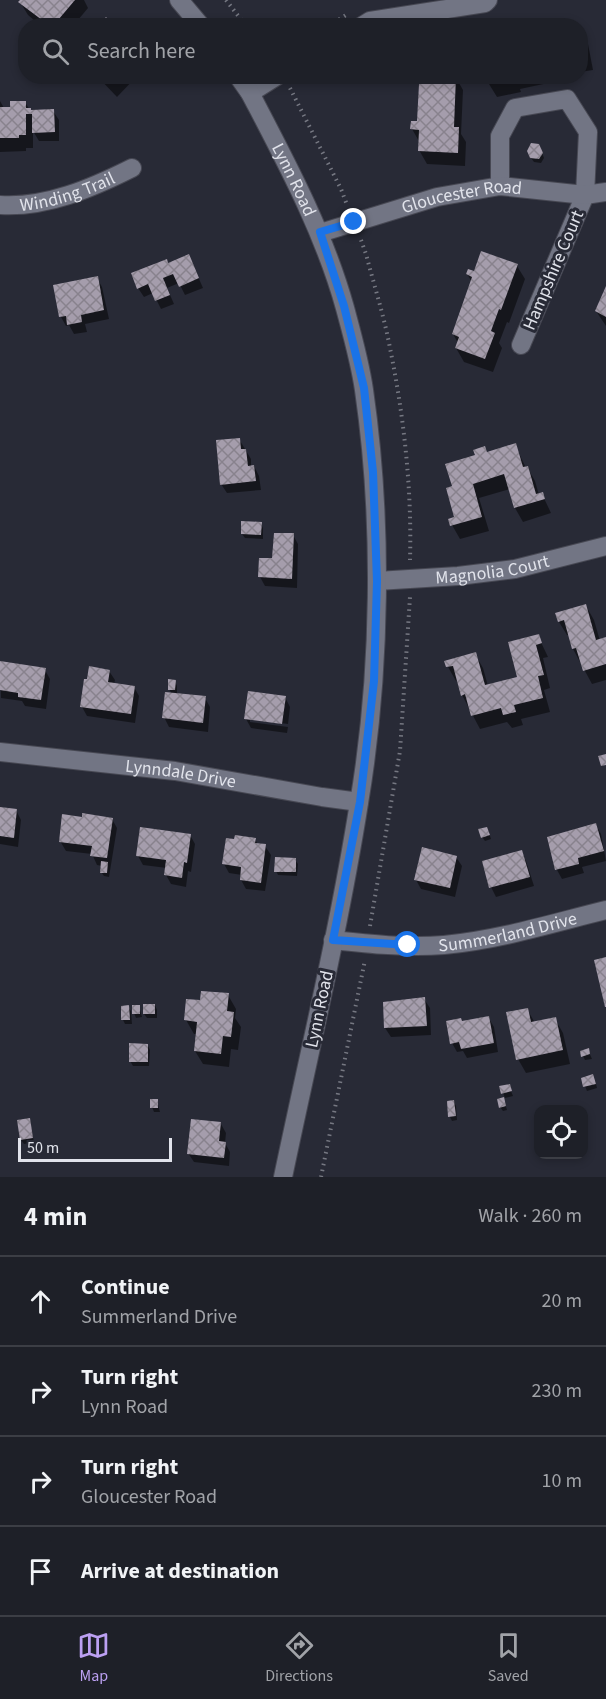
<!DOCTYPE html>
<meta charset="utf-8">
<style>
body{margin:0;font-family:"Source Sans 3",sans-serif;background:#2b2d34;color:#f1f3f6}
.controls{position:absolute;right:18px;bottom:18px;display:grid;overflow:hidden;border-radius:12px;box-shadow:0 3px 9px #0003}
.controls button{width:54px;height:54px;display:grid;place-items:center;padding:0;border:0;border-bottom:2px solid #3c3e45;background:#1e2028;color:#f1f3f6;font:30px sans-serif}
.scale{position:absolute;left:18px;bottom:15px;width:154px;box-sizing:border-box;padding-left:6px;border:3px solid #e1e3eb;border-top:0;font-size:16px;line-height:21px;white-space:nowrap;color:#e1e3eb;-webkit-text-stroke:4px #282a36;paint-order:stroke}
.stop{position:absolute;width:18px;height:18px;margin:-14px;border:4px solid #1a73e8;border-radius:50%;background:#fff}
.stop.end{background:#1a73e8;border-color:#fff;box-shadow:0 2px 6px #0008}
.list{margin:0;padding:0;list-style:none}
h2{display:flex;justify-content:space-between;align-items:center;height:78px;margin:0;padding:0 24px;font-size:26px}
h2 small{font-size:20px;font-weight:400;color:#a1a3a8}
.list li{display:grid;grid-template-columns:39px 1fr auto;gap:18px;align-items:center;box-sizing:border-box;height:90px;padding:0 24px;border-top:2px solid #3c3e45}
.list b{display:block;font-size:22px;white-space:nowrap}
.list p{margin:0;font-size:20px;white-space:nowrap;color:#a1a3a8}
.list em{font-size:20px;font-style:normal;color:#a1a3a8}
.icon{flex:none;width:33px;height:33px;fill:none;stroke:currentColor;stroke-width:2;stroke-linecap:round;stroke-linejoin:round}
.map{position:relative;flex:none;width:606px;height:1177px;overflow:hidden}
.search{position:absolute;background:#1e2028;box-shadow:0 3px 9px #0003;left:18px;right:18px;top:18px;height:66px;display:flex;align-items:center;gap:15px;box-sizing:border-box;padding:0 21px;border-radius:24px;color:#a1a3a8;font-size:22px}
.sheet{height:438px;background:#1e2028}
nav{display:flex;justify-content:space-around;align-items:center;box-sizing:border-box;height:84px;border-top:2px solid #3c3e45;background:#1e2028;font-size:16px;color:#a1a3a8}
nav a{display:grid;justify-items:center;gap:3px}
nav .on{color:#bca0f2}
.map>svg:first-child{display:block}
.shadow{fill:#0007}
.building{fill:url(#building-cross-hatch)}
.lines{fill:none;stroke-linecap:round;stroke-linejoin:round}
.minor-casing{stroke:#474853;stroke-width:20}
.secondary-casing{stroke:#474853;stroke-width:20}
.path{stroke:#767882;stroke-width:4;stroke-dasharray:1.5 4.5;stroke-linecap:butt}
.minor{stroke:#727584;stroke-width:18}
.secondary{stroke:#727584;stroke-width:18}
.route{stroke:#1a73e8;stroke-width:8}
.labels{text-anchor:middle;stroke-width:6;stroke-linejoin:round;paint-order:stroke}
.street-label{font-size:18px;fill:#e1e3eb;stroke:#282a36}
</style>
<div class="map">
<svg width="606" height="1177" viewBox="0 0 606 1177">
<defs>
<pattern id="building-cross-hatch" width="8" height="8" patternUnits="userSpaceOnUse" patternTransform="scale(1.5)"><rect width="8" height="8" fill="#a59dac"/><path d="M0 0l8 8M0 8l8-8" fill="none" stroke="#88828d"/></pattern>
</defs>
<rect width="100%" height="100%" fill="#282a36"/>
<g class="shadow">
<polygon points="22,0 84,0 88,8 73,26 41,26 28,15 20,2"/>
<polygon points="580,31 588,44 593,70 580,72"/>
<polygon points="97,76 137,76 117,97"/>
<polygon points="455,76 463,90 461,134 466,142 465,166 427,164 419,150 420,143 412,129"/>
<polygon points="488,76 566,76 567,79 520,89 521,92 497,97 489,84"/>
<polygon points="0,101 4,108 11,108 25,102 31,112 53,111 59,120 59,141 39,141 33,131 33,148 26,148 26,151 0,152"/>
<polygon points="541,150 544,158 541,163 534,162 531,158"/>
<polygon points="189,256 203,288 185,295 179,283 167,288 174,304 161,309 153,293 144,297 138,288 168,264"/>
<polygon points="517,266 525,279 509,323 507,322 499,343 502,348 493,372 464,362 456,348 458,343 453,334 472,282 467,274"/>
<polygon points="97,278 102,287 109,319 85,324 87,332 74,334 69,325 66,326 61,317 55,286"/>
<polygon points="606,290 606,326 596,311"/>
<polygon points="239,439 251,459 251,467 254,466 259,476 261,490 227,493 221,484"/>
<polygon points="515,445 526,468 527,467 535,481 539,495 542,494 551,513 523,522 515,508 510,489 479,498 489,531 460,539 452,525 456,518 454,487 488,453"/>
<polygon points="243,523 261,524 263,528 263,539 245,538 242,534"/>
<polygon points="293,535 298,544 297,588 265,586 260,577"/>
<polygon points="586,606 594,620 600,641 606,639 606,680 592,684 573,649 569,635 567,635 559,622"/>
<polygon points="538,636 548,657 543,658 550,688 544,690 550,712 521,719 523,725 512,728 507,722 480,729 462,695 458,680 456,681 448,667 475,654 483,668 488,686 519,678"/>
<polygon points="0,663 45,670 50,679 46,709 25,706 22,701 1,698"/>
<polygon points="109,671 115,680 114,684 134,687 139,696 135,723 87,716 82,707"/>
<polygon points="175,681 177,686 177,695 205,698 210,707 208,732 169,727 164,717 172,694 169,689"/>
<polygon points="285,697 290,707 288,724 250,719 250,722 288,727 287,733 251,728 246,719"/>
<polygon points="0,808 16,810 21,820 18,847 0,844"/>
<polygon points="112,819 117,828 109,877 104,876 101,872 102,866 97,865 92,854 66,851 60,841"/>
<polygon points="596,825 601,834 606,861 582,867 584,873 562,879 557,870 548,838"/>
<polygon points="489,833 491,839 485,841 482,837"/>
<polygon points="190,835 195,844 191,872 188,871 186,887 171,884 166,875 167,868 143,865 138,856"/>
<polygon points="255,839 258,845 265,846 271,855 265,891 246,889 241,880 242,875 229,873 224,864"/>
<polygon points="521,851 526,861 534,886 496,897 491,887"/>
<polygon points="456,857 462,866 455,897 421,889 416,880"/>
<polygon points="295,860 298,864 297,876 278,875 276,871"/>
<polygon points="228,995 236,1009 235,1018 241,1027 238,1050 231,1049 229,1067 203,1064 195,1051 197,1034 194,1034 186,1020 201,1002"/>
<polygon points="424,999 430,1008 431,1035 391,1037 385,1028"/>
<polygon points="155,1005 157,1010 157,1018 147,1018 144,1014"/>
<polygon points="139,1006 142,1017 136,1018 134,1013"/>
<polygon points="128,1007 131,1011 132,1024 125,1024 123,1020"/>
<polygon points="527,1009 535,1023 555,1019 563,1033 570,1064 526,1073 518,1059"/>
<polygon points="488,1017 494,1027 498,1052 467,1058 463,1051 457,1052 452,1043"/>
<polygon points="148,1046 150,1050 149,1066 133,1066 130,1061"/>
<polygon points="588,1050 592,1059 585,1060 583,1056"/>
<polygon points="582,1079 595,1080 597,1088 587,1091"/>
<polygon points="509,1086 513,1096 505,1098 503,1093"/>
<polygon points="157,1101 160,1112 154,1112 152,1107"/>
<polygon points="454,1102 456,1106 457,1120 452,1121 450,1117"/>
<polygon points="505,1103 507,1110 503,1111 500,1107"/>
<polygon points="29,1119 34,1142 24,1144 21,1140"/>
<polygon points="221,1124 226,1133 225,1143 230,1152 229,1166 194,1162 188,1153"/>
</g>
<g class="building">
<polygon points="20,0 75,0 53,26 45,26 41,21 42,20 18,2"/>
<polygon points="106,17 114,26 98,26"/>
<polygon points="580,33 586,56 580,57"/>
<polygon points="427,76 456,76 454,127 459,127 458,153 418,151 419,130 410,129 411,121 417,121 419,84 427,84"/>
<polygon points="486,76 514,76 514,79 488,84"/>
<polygon points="10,101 26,101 26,108 31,108 31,110 54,109 55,132 32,133 32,114 26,114 26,135 19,135 19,138 0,138 0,107 10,107"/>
<polygon points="531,143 539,144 543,153 539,159 530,158 527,151"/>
<polygon points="481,251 518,264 501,310 499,309 491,331 495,333 485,359 455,348 459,337 452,334 472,277 466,274 468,269 474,271"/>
<polygon points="189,254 199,278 179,287 173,274 163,278 170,295 155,301 148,284 137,289 131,273 167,259 168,263"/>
<polygon points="98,276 104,310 81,315 82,322 67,325 66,316 59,317 53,285"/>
<polygon points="606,286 606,317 595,311"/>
<polygon points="240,438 241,449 246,449 248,466 254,465 256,481 220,485 216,440"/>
<polygon points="516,443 523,467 528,466 536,494 543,492 545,499 514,508 504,474 473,484 482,517 450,526 448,519 454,517 446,488 452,486 445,464 475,455 473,450 485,446 487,452"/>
<polygon points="241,521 262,522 261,535 241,534"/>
<polygon points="274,533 294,533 292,579 258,577 259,558 272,558"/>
<polygon points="586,604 596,640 606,637 606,664 583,671 576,648 572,649 564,620 558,622 555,613"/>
<polygon points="539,634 542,643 536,645 544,675 538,676 543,698 514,705 516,712 503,715 501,708 471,716 465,694 461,696 453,666 446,667 444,661 476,652 485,685 517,677 508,642"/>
<polygon points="0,661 46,668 41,700 18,697 18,693 0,690"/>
<polygon points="89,666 110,670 108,682 135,686 131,714 80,707 84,679 87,679"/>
<polygon points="168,679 176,680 175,690 168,690"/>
<polygon points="248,691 286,696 282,724 244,719"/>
<polygon points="165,692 206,696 203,723 162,718"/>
<polygon points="606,754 606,765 601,766 598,756"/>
<polygon points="0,807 17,809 14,838 0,836"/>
<polygon points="82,813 113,818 107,858 90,856 92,846 59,842 62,814 82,817"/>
<polygon points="596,823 604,851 578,858 579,864 555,870 547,837"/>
<polygon points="140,827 191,834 187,863 184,862 182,878 164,875 166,860 136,856"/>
<polygon points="487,827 490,835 481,838 478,829"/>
<polygon points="235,835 256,838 255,843 266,844 261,883 240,880 241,867 222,864 226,838 234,839"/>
<polygon points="422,847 457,856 450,888 414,880"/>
<polygon points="522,850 530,877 489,888 482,861"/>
<polygon points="275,857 296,858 296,872 274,872"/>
<polygon points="101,861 108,862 107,873 100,873"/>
<polygon points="606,957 606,1007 605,1007 594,960"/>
<polygon points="201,991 229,993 227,1011 234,1012 231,1037 223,1036 221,1054 194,1051 197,1022 184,1020 186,999 200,1000"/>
<polygon points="425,997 427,1026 384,1028 383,1002"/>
<rect x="143" y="1004" width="12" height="10"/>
<polygon points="129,1005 130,1020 121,1020 121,1006"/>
<rect x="132" y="1005" width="8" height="9"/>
<polygon points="528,1008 531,1022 556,1017 563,1050 516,1060 506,1012"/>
<polygon points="489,1016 494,1043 461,1049 459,1042 450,1044 446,1021 461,1018 462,1021"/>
<polygon points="129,1043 148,1044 148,1062 129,1062"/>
<polygon points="589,1048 590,1054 581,1057 580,1051"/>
<polygon points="593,1074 596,1084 583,1087 581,1078"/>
<polygon points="510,1084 512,1091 501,1094 499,1086"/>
<polygon points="504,1097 506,1106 499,1108 497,1099"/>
<rect x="150" y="1099" width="8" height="9"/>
<polygon points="454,1100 456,1116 448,1117 447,1101"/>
<polygon points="30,1118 33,1138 20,1140 17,1120"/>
<polygon points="191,1119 221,1122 219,1141 226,1142 224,1158 187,1154"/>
</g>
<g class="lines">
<defs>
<g id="minor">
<polyline points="362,26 370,21 485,3 488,0"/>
<polyline points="250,93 277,76"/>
<polyline points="500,186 500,136 515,108 567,99 588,132 585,195 521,345"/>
<path id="s1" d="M0,205C46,208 92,188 132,168"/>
<path id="s2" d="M320,233L437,197L500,186L585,195L606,192"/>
<path id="s3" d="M377,581L458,576L515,569L606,546"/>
<path id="s4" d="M0,752L175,771L322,797L359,802"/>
<path id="s5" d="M333,940C369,944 407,948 444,945C499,940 553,923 606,910"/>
</g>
<g id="secondary">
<polyline points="179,0 201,26"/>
<path id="s6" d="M238,76L250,93C286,162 324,232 345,308C352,334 360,362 364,390C383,521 381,672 359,803C339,929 309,1053 283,1177"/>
</g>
</defs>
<use href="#minor" class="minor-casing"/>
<use href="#secondary" class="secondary-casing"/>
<g class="path">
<polyline points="226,0 246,26"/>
<polyline points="329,26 346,15"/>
<polyline points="290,88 341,189 347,205"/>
<path d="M361,240L366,254C374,285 384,316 390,348C404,417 412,489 410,560"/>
<polyline points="370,926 400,751 410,597"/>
<polyline points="321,1177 365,960"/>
</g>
<use href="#minor" class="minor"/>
<use href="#secondary" class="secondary"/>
</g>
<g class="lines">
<polyline class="route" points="354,222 320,232 344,306 364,388 373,472 377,581 374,681 360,802 333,940 408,945"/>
</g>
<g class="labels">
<g class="street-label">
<text dy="6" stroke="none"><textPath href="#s6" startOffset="118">Lynn Road</textPath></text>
<text dy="6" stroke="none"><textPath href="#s1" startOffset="69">Winding Trail</textPath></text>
<text dy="6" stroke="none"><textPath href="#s2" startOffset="147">Gloucester Road</textPath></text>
<text transform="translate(553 270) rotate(-67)" y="6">Hampshire Court</text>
<text dy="6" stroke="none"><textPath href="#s3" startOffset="116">Magnolia Court</textPath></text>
<text dy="6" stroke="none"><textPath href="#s4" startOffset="182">Lynndale Drive</textPath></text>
<text dy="6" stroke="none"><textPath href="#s5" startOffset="176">Summerland Drive</textPath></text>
<text transform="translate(319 1009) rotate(-78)" y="6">Lynn Road</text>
</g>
</g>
</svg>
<div class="controls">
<button><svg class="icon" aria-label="locate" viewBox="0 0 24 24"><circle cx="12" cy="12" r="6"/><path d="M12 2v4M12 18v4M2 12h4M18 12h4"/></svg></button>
</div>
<div class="scale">50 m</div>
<div class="stop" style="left:408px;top:945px"></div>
<div class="stop end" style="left:354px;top:222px"></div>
<div class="search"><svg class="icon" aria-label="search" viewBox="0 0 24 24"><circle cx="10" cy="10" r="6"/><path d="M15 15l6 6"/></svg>Search here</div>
</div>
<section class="sheet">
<h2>4 min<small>Walk · 260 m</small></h2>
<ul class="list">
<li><svg class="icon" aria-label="ahead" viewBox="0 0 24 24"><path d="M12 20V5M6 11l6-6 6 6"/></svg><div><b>Continue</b><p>Summerland Drive</p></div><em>20 m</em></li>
<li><svg class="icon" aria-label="right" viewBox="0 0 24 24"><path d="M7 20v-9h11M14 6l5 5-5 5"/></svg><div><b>Turn right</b><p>Lynn Road</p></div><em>230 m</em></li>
<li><svg class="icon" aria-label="right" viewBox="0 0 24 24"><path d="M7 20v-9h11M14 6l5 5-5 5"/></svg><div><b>Turn right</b><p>Gloucester Road</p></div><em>10 m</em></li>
<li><svg class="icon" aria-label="arrive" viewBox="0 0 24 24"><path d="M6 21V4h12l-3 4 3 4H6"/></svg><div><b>Arrive at destination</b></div></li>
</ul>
</section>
<nav>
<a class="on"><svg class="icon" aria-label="map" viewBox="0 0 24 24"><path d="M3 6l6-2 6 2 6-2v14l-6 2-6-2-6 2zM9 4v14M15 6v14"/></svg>Map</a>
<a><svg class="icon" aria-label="directions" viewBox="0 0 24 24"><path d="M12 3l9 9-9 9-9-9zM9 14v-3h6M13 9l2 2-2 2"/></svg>Directions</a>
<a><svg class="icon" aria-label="saved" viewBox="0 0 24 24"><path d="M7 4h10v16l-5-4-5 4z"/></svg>Saved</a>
</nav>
